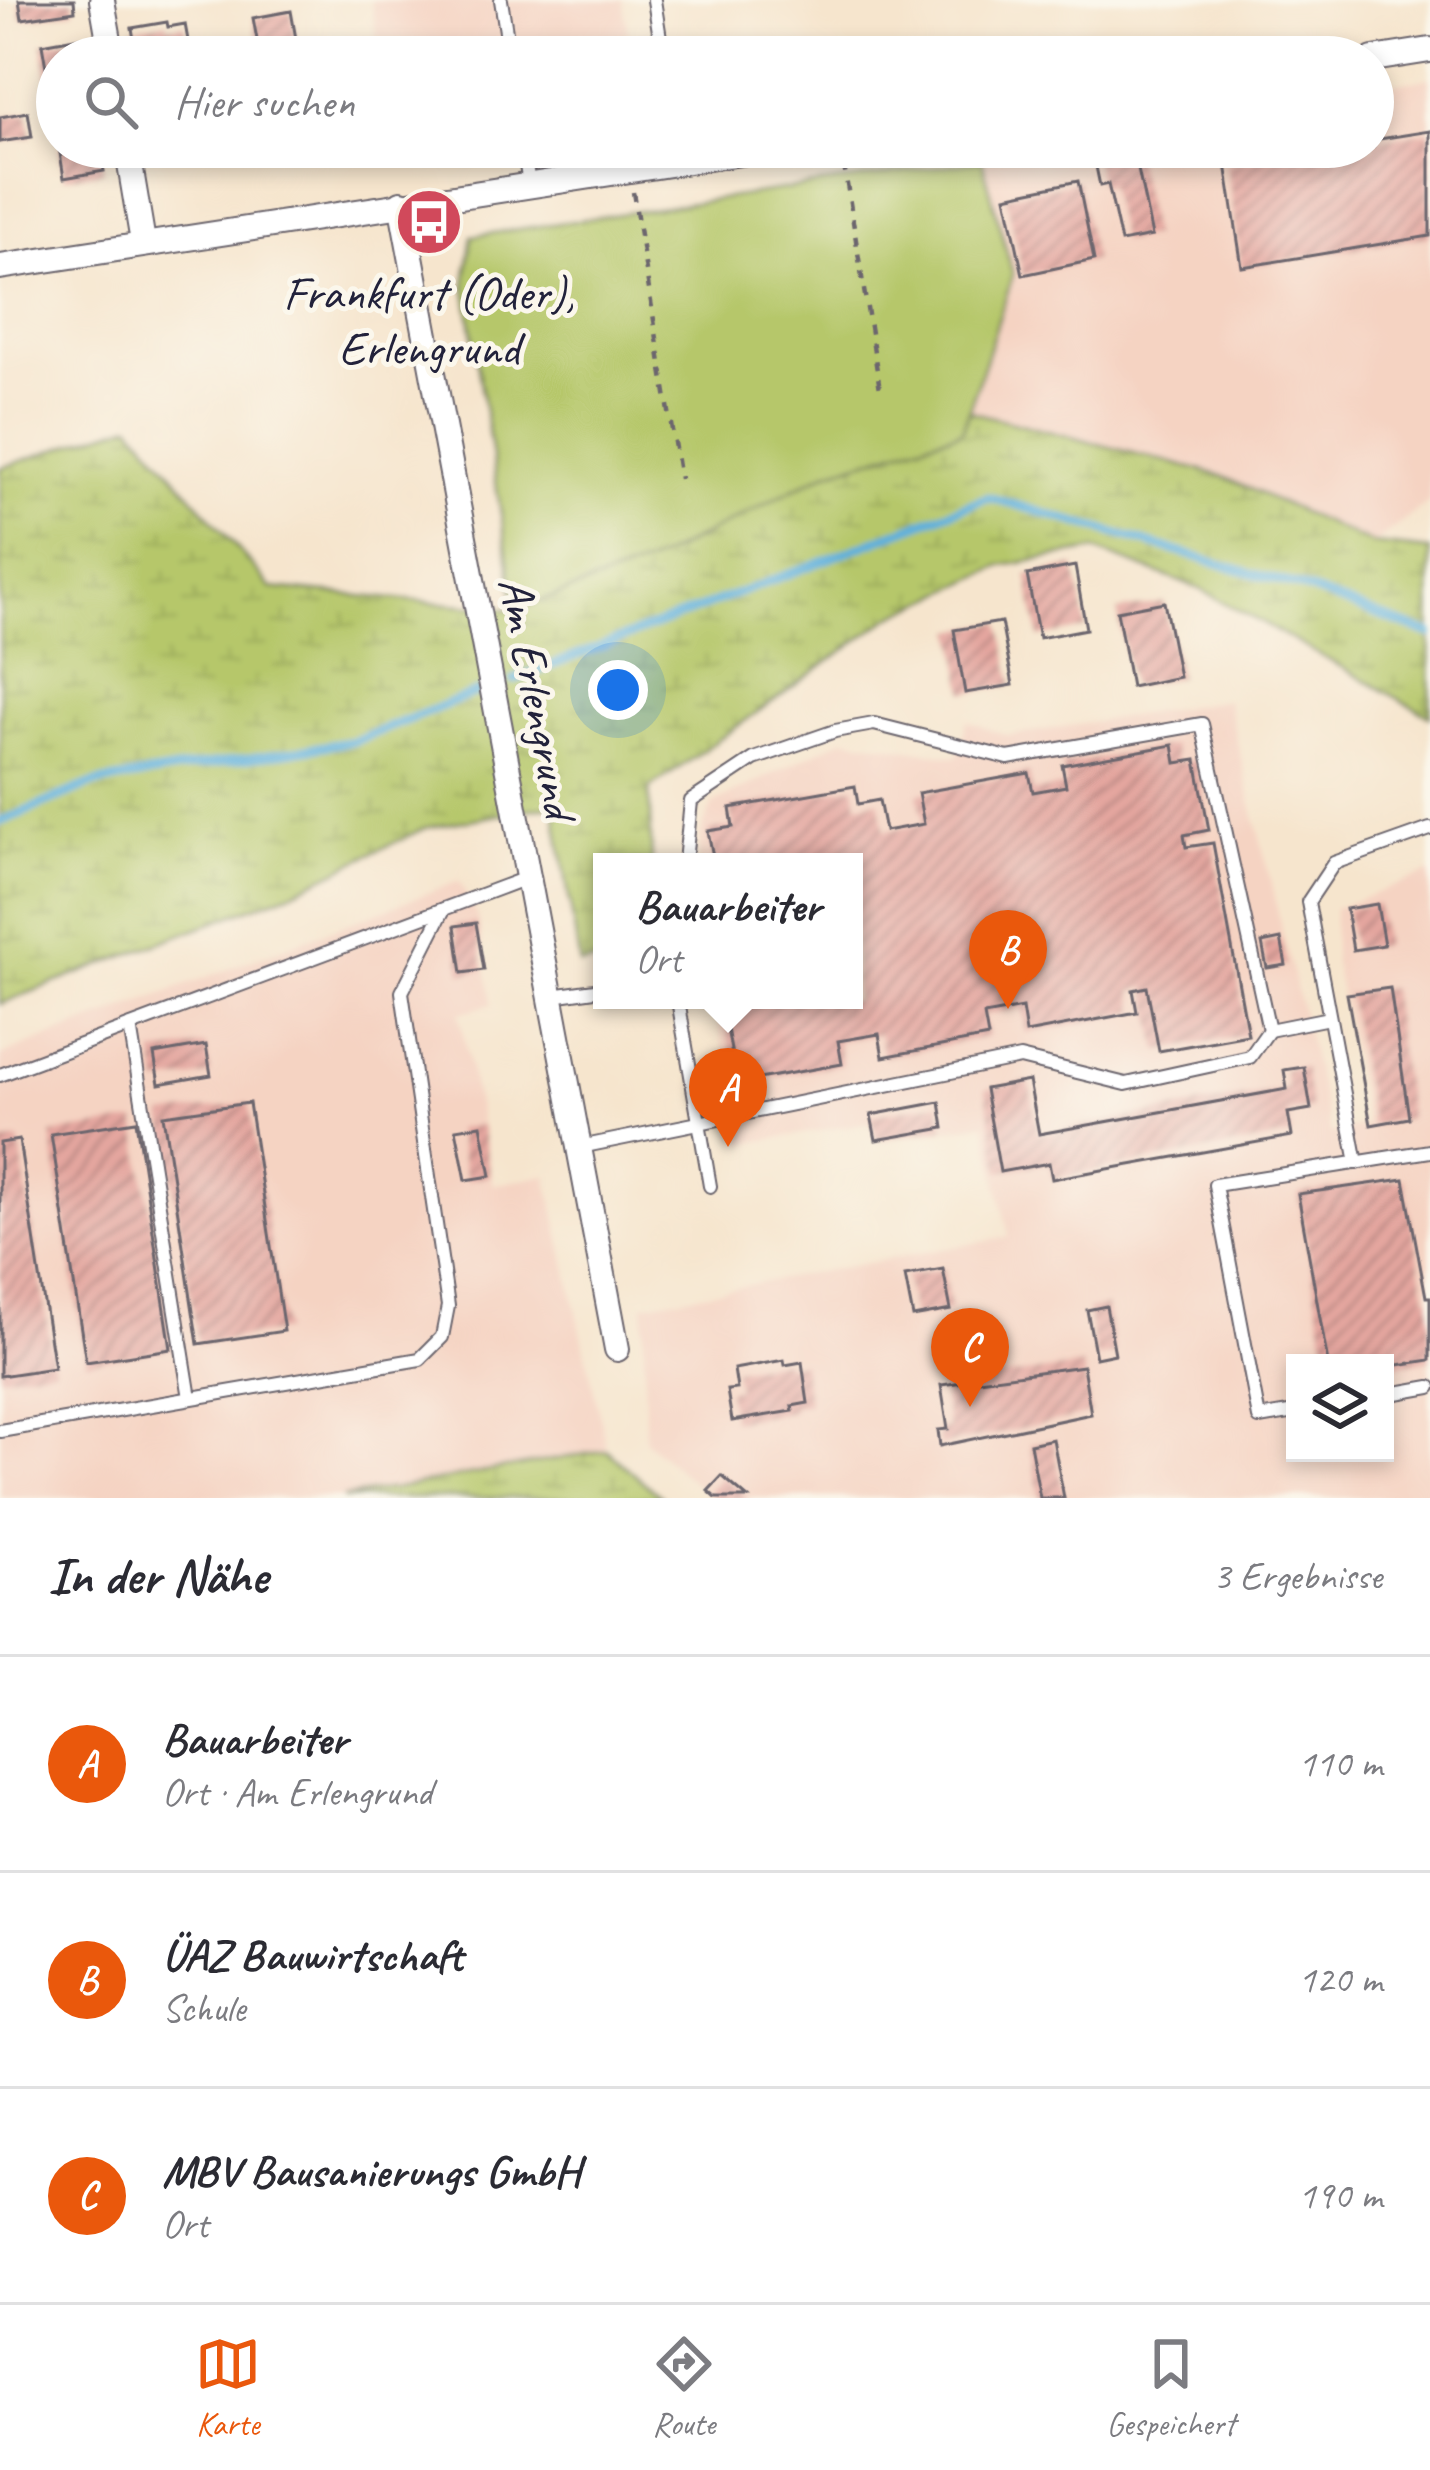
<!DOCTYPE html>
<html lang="de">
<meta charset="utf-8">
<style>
body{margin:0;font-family:Caveat,sans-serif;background:#f7f7f7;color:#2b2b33}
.controls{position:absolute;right:36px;bottom:36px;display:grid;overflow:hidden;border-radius:0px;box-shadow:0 6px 18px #0003}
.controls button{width:108px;height:108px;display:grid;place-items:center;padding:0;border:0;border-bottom:3px solid #e1e1e2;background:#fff;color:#2b2b33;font:60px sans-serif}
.you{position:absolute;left:618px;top:690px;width:42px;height:42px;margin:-30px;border:9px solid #fff;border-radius:50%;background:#1a73e8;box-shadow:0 0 0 18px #1a73e833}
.badge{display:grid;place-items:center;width:78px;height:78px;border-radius:50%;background:#ea580c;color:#fff;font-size:39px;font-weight:700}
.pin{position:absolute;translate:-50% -99px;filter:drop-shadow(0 3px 6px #0008)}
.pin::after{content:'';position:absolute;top:63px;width:42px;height:36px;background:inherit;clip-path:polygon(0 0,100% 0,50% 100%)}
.popup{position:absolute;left:593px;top:853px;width:270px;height:156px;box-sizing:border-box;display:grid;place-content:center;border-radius:0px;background:#fff;filter:drop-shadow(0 3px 9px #0005);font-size:39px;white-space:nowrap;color:#7c7c81}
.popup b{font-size:45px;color:#2b2b33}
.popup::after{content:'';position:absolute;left:50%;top:100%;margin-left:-24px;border:24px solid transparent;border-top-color:#fff}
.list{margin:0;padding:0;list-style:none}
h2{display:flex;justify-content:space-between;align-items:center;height:156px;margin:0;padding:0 48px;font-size:51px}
h2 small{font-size:39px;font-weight:400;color:#7c7c81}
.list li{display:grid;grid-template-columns:78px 1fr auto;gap:36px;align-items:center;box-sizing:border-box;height:216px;padding:0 48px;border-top:3px solid #e1e1e2}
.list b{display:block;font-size:45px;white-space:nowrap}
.list p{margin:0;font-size:39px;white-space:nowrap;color:#7c7c81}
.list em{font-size:39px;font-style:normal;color:#7c7c81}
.icon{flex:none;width:66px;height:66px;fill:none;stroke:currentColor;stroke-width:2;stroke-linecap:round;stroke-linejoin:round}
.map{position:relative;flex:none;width:1430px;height:1498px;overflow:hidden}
.search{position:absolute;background:#fff;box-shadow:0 6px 18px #0003;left:36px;right:36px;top:36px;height:132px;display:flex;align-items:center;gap:30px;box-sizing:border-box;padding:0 42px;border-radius:66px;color:#7c7c81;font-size:45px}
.sheet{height:804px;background:#fff}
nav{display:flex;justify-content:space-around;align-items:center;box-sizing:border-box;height:168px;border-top:3px solid #e1e1e2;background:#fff;font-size:33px;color:#7c7c81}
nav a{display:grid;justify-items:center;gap:6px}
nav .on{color:#ea580c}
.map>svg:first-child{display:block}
.built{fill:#f5d3c2;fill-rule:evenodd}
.wetland{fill:url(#wetland-marsh);stroke:#6c7452;stroke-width:3}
.green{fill:#b6c76a;stroke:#6c7452;stroke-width:3}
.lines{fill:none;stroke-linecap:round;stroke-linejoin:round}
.stream{stroke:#61b1dc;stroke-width:9}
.building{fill:url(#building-hatch)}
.lane-casing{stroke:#6c666e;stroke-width:16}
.street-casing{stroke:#6c666e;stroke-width:28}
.path{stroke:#6c666e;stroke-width:4.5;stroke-dasharray:9 9;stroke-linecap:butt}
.lane{stroke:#fff;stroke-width:12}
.street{stroke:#fff;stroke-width:24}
.labels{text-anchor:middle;stroke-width:10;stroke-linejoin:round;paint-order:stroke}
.poi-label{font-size:48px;fill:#22223b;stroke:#fbf7ec}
.street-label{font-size:48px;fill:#22223b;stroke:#fbf7ec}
</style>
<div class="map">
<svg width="1430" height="1498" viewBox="0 0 1430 1498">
<defs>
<pattern id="wetland-marsh" width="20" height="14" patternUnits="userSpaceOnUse" patternTransform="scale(3)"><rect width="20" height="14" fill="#b6c76a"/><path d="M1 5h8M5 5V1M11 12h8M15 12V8" fill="none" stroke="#9cab5d"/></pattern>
<pattern id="building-hatch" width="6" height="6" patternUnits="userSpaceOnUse" patternTransform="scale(3)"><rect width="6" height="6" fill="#e4a69f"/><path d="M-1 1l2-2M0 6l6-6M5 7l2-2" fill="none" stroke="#b88783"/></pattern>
</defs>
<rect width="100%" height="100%" fill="#fbf7ec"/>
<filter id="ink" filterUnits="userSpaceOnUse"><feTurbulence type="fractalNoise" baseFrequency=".00833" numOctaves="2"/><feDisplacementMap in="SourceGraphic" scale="24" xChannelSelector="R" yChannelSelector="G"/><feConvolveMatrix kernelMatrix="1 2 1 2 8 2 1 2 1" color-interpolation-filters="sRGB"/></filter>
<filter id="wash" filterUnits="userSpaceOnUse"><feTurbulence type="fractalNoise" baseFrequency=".004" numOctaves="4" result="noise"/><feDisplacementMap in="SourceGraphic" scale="48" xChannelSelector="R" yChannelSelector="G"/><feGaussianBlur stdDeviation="2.7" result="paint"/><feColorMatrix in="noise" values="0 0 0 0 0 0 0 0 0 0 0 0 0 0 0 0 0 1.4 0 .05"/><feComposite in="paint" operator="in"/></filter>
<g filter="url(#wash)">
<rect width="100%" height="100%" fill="#f6e5cd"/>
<g class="built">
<polygon points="371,0 623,0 632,57 380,57"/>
<polygon points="1430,78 1430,501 1373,544 1219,475 969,411 1013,275 981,147 1373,147 1373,87"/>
<path d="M1227,700L1331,1134L1366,1125L1333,957L1334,909L1430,873V1498H712L645,1441L644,1304L1009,1237L985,1123L874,1142L870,1122L742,1144L714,1000H854V862H698L701,832L713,804L844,738L957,757L967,721L1008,736ZM1295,1363H1385V1453H1295Z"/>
<polygon points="459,881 478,918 492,1004 459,1013 493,1185 547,1175 607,1450 342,1498 0,1498 0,1056"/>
</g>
<g class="wetland">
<polygon points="969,411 1219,475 1373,544 1430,550 1430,716 1200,589 1096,550 1002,566 891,617 649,789 652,862 602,862 602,961 580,965 554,805 425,828 289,893 0,1004 0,468 131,424 271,588 516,610 651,562 827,472 962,431"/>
<polygon points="607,1450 662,1498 342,1498"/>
</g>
<polygon class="green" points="982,160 1013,275 962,431 827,472 651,562 516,610 465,284 472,236"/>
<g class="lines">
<g class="stream">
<polyline points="514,680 988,497 1300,587 1430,634"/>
<polyline points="0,822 92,784 354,741 478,692"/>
</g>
</g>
<g id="blocks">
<g class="building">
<polygon points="19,0 74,0 75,11 22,19"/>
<polygon points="291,11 298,50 260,56 253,18"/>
<polygon points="167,22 168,27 185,24 191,57 137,57 132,28"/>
<polygon points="80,37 84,57 57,57 57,95 51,96 42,44"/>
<polygon points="28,112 32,137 0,142 0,117"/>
<polygon points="1430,131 1430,236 1242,267 1226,164 1329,147 1373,147 1373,140"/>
<polygon points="59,147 100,147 104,171 64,178"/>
<polygon points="1092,147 1115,147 1117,158 1135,155 1152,236 1121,242 1108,184 1100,186"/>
<polygon points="1078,181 1094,260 1023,275 1006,196"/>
<polygon points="1075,566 1086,629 1039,638 1027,575"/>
<polygon points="1164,602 1179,677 1131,687 1117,611"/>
<polygon points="1001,622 1013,685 965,693 954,630"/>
<polygon points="1173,745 1176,763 1196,760 1209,830 1184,835 1186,847 1213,843 1248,1035 1159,1051 1147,987 1133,990 1137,1012 1026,1033 1022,1008 984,1015 988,1037 883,1057 879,1034 838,1041 842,1064 737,1083 722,1001 854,1000 854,862 714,862 708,831 733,827 730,808 855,786 858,804 879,800 885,831 924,824 918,793 1029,773 1033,792 1066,786 1062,765"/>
<polygon points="1377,904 1384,945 1353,950 1346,909"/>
<polygon points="476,923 484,970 462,973 455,926"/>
<polygon points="1281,939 1286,965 1267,968 1262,943"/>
<polygon points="1390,988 1409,1118 1371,1125 1347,994"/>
<polygon points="206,1045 211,1075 159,1084 154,1054"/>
<polygon points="1304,1067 1311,1109 1288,1113 1292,1136 1052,1179 1049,1163 1000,1172 985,1089 1029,1081 1039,1134 1287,1089 1284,1070"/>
<polygon points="940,1102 944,1128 876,1140 871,1115"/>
<polygon points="249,1103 284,1331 198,1344 163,1115"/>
<polygon points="136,1121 171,1349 86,1362 51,1134"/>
<polygon points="481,1125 491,1176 466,1180 456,1129"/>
<polygon points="19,1140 54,1368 0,1376 0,1143"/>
<polygon points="1404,1179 1426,1297 1430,1297 1430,1360 1385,1367 1385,1363 1328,1363 1298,1194"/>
<polygon points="943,1269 951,1310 913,1317 905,1276"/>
<polygon points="1106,1306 1115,1354 1096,1358 1087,1310"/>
<polygon points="784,1360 785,1365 802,1362 808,1403 792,1406 793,1411 732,1421 727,1390 737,1389 734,1369"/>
<polygon points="1083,1366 1091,1414 940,1446 938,1430 948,1429 941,1385"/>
<polygon points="1053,1439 1064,1498 1040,1498 1030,1444"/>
<polygon points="722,1476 748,1498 716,1498 708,1491"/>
</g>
</g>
</g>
<g filter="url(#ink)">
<use href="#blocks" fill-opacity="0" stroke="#6c666e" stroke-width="3"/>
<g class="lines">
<defs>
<g id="lane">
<polyline points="501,0 510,57"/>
<polyline points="654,0 663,57"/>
<polyline points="523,147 529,184"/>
<polyline points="685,862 691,801 754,759 835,731 874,724 1008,758 1202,724 1269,1030 1329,1018"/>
<polyline points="552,996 602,989"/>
<polyline points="678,1000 710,1186"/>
<polyline points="130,1026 190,1398"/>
<polyline points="0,1075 529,877"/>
<polyline points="580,1147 1020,1058 1126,1084 1250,1057 1269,1030"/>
<polyline points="1357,1163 1308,902 1334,863 1430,829"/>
<polyline points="1385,1395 1430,1387"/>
<polyline points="1295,1412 1259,1418 1215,1185 1430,1151"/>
<polyline points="0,1431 420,1359 442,1337 448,1306 402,992 444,909"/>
</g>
<g id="street">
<polyline points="102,0 112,57"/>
<polyline points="1373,59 1430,50"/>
<polyline points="127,147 143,242"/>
<polyline points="401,203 617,1349"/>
<polyline points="0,267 779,147"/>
</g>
</defs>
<use href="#lane" class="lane-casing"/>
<use href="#street" class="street-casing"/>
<g class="path">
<polyline points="841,147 880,389"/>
<polyline points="633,192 680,479"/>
</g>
<use href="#lane" class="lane"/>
<use href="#street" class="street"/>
</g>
</g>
<defs>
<symbol id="bus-disc" viewBox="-11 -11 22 22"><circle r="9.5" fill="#d1495b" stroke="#fbf7ec"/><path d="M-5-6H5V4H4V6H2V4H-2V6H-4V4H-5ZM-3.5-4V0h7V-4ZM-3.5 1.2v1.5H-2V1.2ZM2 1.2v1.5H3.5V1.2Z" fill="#fff"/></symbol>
</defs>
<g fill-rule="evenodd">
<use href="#bus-disc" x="391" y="184" width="76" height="76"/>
</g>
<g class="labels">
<g class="poi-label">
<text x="429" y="309">Frankfurt (Oder),<tspan x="429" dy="55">Erlengrund</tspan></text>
</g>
<g class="street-label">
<text transform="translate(539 697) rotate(79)" y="17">Am Erlengrund</text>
</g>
</g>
</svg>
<div class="controls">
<button><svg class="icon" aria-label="layers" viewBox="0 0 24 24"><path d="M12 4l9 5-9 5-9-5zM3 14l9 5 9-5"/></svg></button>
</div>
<div class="you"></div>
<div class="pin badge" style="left:728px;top:1147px">A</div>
<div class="popup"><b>Bauarbeiter</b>Ort</div>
<div class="pin badge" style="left:1008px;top:1009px">B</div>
<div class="pin badge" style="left:970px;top:1407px">C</div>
<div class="search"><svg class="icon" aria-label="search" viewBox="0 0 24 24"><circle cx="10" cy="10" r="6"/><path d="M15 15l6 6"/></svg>Hier suchen</div>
</div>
<section class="sheet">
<h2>In der Nähe<small>3 Ergebnisse</small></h2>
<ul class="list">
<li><span class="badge">A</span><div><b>Bauarbeiter</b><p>Ort · Am Erlengrund</p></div><em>110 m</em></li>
<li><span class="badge">B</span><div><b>ÜAZ Bauwirtschaft</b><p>Schule</p></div><em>120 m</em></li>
<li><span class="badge">C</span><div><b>MBV Bausanierungs GmbH</b><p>Ort</p></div><em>190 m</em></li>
</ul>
</section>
<nav>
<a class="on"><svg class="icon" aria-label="map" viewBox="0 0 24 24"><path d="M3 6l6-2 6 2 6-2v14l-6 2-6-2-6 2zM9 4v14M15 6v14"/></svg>Karte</a>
<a><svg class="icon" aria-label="directions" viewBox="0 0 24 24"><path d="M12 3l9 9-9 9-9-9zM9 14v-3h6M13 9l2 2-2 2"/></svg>Route</a>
<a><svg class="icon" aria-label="saved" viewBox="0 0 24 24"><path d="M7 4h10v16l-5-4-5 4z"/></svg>Gespeichert</a>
</nav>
